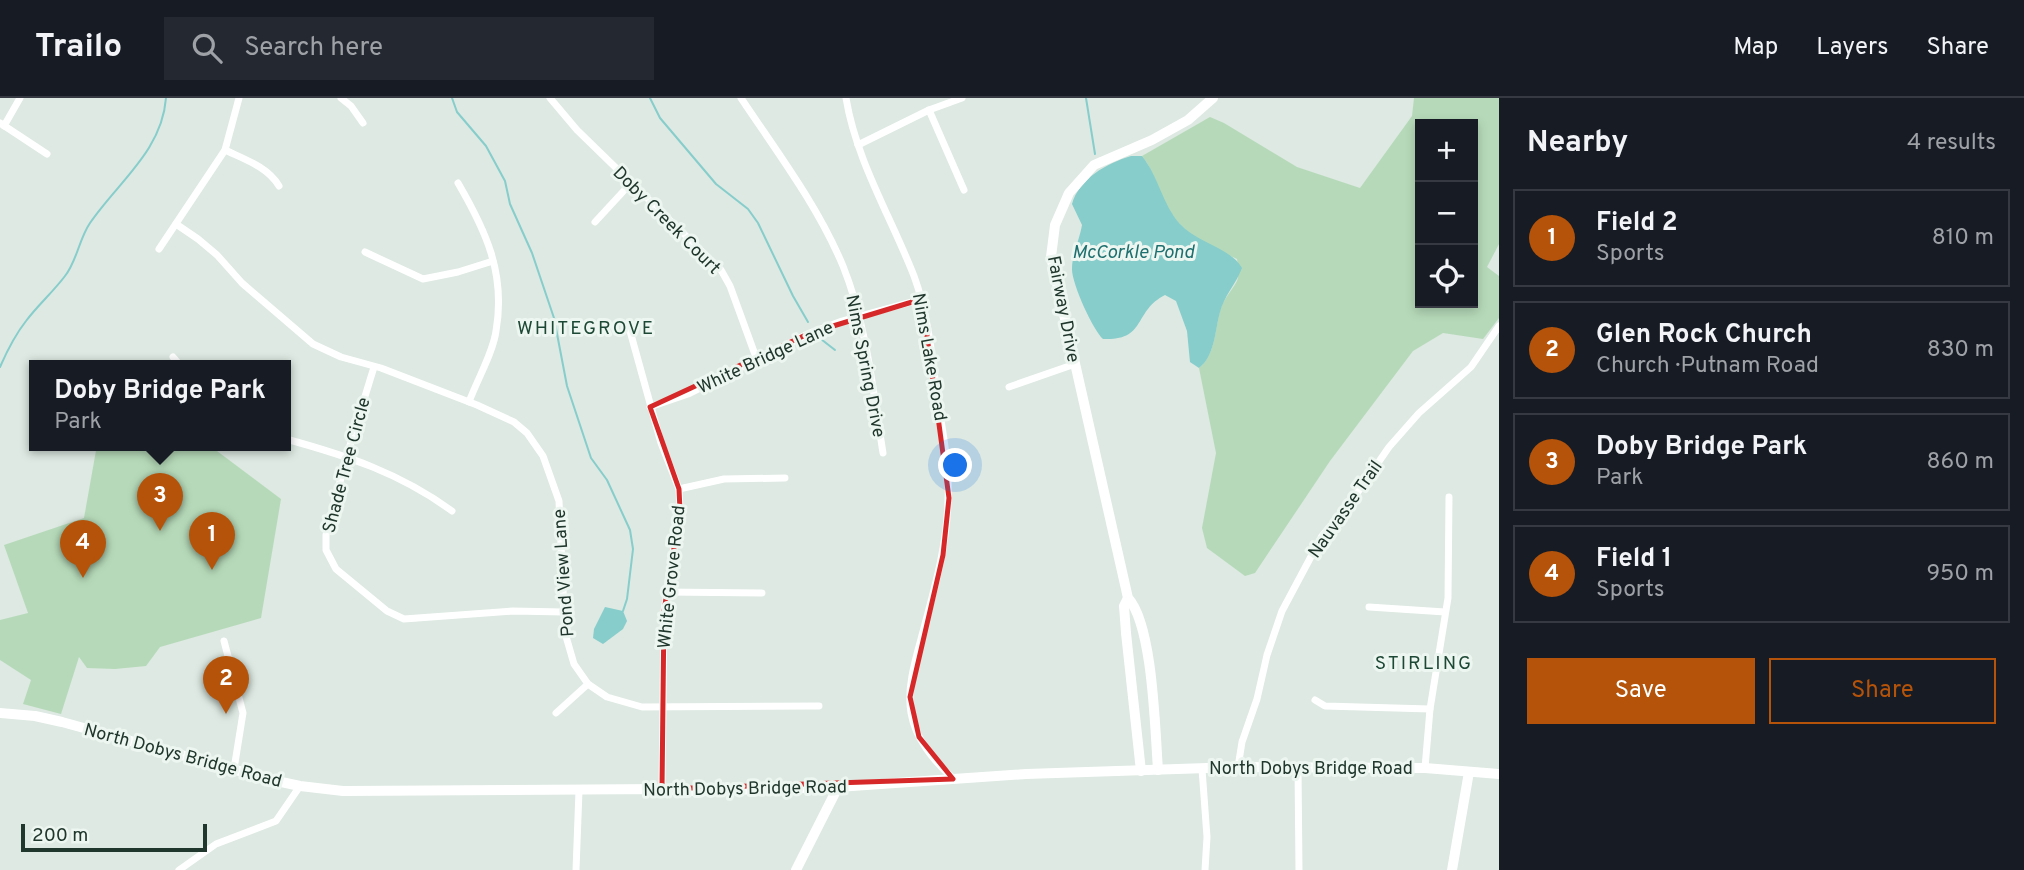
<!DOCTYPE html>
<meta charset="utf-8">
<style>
body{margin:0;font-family:Overpass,sans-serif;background:#242831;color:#f1f3f6}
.controls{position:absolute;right:21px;top:21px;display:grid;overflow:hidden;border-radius:0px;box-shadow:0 4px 10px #0003}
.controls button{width:63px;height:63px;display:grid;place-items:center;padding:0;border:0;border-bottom:2px solid #363941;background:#171b24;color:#f1f3f6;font:35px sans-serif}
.scale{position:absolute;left:21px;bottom:18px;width:186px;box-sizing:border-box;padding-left:7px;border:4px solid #20372d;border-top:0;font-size:19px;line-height:24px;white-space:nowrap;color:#20372d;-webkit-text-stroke:5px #edf6f0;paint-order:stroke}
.you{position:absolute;left:956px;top:368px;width:24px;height:24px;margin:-18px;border:5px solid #fff;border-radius:50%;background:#1a73e8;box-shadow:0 0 0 10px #1a73e833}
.badge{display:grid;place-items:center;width:46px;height:46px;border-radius:50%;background:#b45309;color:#fff;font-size:23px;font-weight:700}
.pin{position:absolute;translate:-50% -58px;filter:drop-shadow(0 2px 4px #0008)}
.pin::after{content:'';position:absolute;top:37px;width:24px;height:21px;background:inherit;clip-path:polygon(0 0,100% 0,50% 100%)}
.popup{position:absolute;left:29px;top:262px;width:262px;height:91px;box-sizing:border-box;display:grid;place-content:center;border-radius:0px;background:#171b24;filter:drop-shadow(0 2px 5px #0005);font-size:23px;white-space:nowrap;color:#9ea1a6}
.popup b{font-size:26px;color:#f1f3f6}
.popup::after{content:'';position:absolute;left:50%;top:100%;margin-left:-14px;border:14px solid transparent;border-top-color:#171b24}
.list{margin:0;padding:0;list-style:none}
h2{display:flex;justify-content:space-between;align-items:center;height:91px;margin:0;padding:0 28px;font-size:30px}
h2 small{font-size:23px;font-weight:400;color:#9ea1a6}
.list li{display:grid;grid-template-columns:46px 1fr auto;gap:21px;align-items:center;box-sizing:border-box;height:98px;margin:0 14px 14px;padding:0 14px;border:2px solid #363941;border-radius:0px}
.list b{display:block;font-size:26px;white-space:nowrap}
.list p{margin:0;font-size:23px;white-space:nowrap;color:#9ea1a6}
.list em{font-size:23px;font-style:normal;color:#9ea1a6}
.actions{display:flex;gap:14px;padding:21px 28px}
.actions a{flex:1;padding:16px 0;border:2px solid #b45309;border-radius:0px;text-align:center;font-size:24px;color:#b45309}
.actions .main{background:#b45309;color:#fff}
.icon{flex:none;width:38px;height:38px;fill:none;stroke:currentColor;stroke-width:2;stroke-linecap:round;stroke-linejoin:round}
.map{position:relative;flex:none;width:1499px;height:772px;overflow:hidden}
header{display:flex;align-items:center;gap:42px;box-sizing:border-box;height:98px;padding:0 35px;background:#171b24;border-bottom:2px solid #363941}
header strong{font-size:33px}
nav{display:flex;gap:38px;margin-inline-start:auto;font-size:24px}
.search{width:490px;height:63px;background:#242831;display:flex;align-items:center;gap:18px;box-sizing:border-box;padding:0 24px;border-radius:0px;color:#9ea1a6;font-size:26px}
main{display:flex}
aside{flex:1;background:#171b24}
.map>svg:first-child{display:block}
.green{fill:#b6dab9;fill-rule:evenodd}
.water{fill:#86cdcb}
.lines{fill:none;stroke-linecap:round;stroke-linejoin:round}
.stream{stroke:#86cdcb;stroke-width:2}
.street{stroke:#fff;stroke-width:7}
.secondary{stroke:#fff;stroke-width:10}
.marked{fill:none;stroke:#d62828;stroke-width:5;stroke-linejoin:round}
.labels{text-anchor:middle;stroke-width:6;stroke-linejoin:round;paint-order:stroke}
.street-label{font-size:18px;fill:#20372d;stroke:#edf6f0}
.water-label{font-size:19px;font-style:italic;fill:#1d706f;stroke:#edf6f0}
.neighbourhood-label{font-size:19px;letter-spacing:2px;fill:#1d4836;stroke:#edf6f0}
</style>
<header>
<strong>Trailo</strong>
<div class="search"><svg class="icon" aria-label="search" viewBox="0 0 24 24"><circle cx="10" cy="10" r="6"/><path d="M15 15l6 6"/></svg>Search here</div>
<nav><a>Map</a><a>Layers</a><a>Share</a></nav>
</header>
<main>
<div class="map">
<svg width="1499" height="772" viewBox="0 0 1499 772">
<rect width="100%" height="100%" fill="#dde9e2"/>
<g class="green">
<path d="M1414,0H1499V146L1487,169L1499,178V220L1483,241L1443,235L1413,253L1330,363L1255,475L1245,478L1207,450L1202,430L1216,355L1199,270C1215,258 1215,231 1220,213C1223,201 1231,194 1237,183C1239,178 1238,168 1237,161C1210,148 1181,136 1167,108C1158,91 1154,73 1142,58L1210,19L1224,25L1297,69L1360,90L1412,18ZM1420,26H1473V205H1420Z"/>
<polygon points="97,347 209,347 281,401 261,520 160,549 146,568 115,571 87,570 79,559 61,616 23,606 31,582 0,562 0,522 28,515 4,447 84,420"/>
</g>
<g class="water">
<path d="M1131,58H1142C1159,79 1162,106 1180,126C1197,145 1231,150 1242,170C1236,186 1224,198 1220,214C1215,232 1215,258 1199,270L1190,264L1187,233L1176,203L1165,197C1133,213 1147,243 1103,241C1093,232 1071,184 1072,170C1072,158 1080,140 1082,127L1072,106C1079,81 1107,65 1131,58Z"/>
<polygon points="605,509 623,513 627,523 623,531 603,546 593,540 594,531"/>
</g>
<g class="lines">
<g class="stream">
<polyline points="452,0 457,14 486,48 505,83 510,106 532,155 554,220 567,288 591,360 607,382 630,432 633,451 627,501 623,513"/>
<polyline points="650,0 660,20 716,86 748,111 758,125 793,198 808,224"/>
<polyline points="1086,0 1095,56"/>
<polyline points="817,238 835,252"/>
<path d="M0,269C7,253 15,237 26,223C38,207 53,194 65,178C77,163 79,141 90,125C118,84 162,53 166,0"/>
</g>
<g class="street">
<polyline points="341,0 351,8 363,25"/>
<polyline points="550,0 577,32 721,172 730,188 757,262"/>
<path d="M741,0C777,54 818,108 843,168C867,228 873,293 883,355"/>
<path d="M846,0C856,62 891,119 914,178C928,216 932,257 937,297C942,331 950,367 948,402C947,445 936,485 925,526C918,554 906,586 911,615C915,640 934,664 953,680"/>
<polyline points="929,12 964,92"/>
<polyline points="0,25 47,56"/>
<polyline points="4,28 20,0"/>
<polyline points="858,47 929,12 962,0"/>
<path d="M225,52C244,61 268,69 279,88"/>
<path d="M458,85C486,133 506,176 496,233C493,255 477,282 469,304"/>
<polyline points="595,124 631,85"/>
<polyline points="176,126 198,141 217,157 242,185 313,246 341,259 381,270 477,307 514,324 527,335 543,358 559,403 565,535 574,566 588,586 607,599 642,609 819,608"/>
<polyline points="159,151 225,52 239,0"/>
<polyline points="365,154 423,181 458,174 493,163"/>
<polyline points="630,233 661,345 679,391 680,412 664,513 662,691"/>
<polyline points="173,259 180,267"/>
<polyline points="374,269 347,357 326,437 326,452 336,471 387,513 404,521 513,513 563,514"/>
<polyline points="1009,289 1075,266"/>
<polyline points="650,309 688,296 810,235 842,223 922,201"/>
<path d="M286,341C348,358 400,375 452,413"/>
<polyline points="679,391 724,381 785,380"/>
<polyline points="666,494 762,495"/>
<polyline points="1369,509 1445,514"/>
<polyline points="224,543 243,615 234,671"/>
<polyline points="1315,602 1325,608 1430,611"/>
<polyline points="556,615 588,586"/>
<polyline points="1298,668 1299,772"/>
<polyline points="1238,669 1242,644 1257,601 1267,557 1282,513 1322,438 1351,404 1389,349 1419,315 1471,269 1499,228"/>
<polyline points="1425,670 1430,611 1448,500 1449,399"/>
<polyline points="1202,671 1207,739 1205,772"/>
<polyline points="179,772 216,746 276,723 300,688"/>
<polyline points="576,772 579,693"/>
</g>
<g class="secondary">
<polyline points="1128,500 1124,508 1126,535 1141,673"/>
<polyline points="0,615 35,618 62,624 272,682 300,688 343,693 662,691 686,693 838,689 1026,676 1238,669 1425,670 1499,676"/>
<path d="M1158,672C1155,632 1153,527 1128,500L1051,159L1055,127L1069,95L1094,67L1152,42L1188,22L1213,0"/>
<polyline points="796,772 838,689"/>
<polyline points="1452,772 1469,674"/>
</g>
</g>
<path class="marked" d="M922,201L949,400L943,457L910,599L919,639L953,681L662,691L664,513L680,412L679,391L650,309L810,235Z"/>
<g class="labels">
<g class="street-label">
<text transform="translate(667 122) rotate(45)" y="6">Doby Creek Court</text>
<text transform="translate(1064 211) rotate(79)" y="6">Fairway Drive</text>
<text transform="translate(765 259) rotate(-25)" y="6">White Bridge Lane</text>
<text transform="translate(930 259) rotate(80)" y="6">Nims Lake Road</text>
<text transform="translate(866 268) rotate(79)" y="6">Nims Spring Drive</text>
<text transform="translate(346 367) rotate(-75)" y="6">Shade Tree Circle</text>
<text transform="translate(1345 411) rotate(-55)" y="6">Nauvasse Trail</text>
<text transform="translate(563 475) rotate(-94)" y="6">Pond View Lane</text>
<text transform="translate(671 479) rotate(-84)" y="6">White Grove Road</text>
<text transform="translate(183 657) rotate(15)" y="6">North Dobys Bridge Road</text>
<text x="1311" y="676">North Dobys Bridge Road</text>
<text transform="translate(745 690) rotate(-1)" y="6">North Dobys Bridge Road</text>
</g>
<g class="water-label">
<text x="1133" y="160">McCorkle Pond</text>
</g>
<g class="neighbourhood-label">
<text x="586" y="236">WHITEGROVE</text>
<text x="1424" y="571">STIRLING</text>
</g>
</g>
</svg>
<div class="controls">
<button>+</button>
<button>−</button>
<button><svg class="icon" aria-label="locate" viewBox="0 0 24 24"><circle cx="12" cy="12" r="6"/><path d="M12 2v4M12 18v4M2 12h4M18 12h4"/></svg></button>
</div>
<div class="scale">200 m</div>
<div class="you"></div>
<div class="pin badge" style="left:212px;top:472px">1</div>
<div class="pin badge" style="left:226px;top:616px">2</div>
<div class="pin badge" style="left:160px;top:433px">3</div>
<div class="popup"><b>Doby Bridge Park</b>Park</div>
<div class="pin badge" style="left:83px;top:480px">4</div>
</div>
<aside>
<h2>Nearby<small>4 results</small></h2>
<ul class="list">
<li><span class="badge">1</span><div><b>Field 2</b><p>Sports</p></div><em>810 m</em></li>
<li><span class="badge">2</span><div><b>Glen Rock Church</b><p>Church · Putnam Road</p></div><em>830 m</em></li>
<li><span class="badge">3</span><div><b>Doby Bridge Park</b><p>Park</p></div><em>860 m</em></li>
<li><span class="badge">4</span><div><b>Field 1</b><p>Sports</p></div><em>950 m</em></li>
</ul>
<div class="actions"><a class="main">Save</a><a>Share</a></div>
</aside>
</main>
